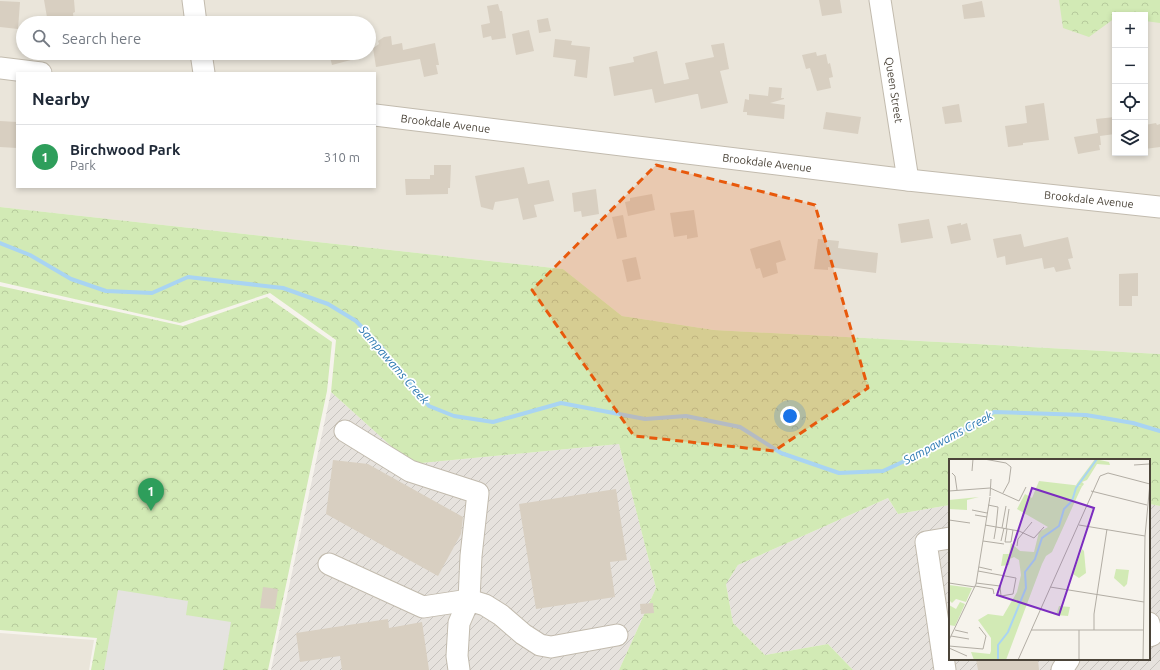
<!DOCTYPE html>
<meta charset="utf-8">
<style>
body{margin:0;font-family:Ubuntu,sans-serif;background:#f6f6f7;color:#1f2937}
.controls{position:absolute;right:12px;top:12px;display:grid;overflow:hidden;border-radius:0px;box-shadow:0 2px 6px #0003}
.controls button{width:36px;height:36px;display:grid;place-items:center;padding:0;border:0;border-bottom:1px solid #e0e1e3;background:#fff;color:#1f2937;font:20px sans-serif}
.you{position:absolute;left:790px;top:416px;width:14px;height:14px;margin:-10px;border:3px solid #fff;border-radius:50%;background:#1a73e8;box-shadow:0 0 0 6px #1a73e833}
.badge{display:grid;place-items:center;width:26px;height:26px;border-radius:50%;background:#111827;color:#fff;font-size:13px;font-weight:700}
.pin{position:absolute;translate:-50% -33px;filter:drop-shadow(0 1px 2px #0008)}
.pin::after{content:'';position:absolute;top:21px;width:14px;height:12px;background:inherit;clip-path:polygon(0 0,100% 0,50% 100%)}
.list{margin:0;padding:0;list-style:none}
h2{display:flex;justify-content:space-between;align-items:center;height:52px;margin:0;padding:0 16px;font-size:17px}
h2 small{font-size:13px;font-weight:400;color:#747a83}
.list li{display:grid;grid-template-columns:26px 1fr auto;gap:12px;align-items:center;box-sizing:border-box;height:64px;padding:0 16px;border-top:1px solid #e0e1e3}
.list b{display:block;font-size:15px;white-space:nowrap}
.list p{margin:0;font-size:13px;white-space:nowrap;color:#747a83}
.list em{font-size:13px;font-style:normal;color:#747a83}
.icon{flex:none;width:22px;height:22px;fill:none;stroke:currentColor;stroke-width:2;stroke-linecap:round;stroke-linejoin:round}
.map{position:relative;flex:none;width:1160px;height:670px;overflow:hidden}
.search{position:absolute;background:#fff;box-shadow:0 2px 6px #0003;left:16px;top:16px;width:360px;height:44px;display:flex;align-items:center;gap:10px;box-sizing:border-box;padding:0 14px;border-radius:22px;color:#747a83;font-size:15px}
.panel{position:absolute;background:#fff;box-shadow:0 2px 6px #0003;left:16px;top:72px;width:360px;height:116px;border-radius:0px}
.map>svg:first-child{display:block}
.residential{fill:#eae5da;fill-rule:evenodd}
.industrial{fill:url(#industrial-furrows)}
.forest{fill:url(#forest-crowns)}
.parking{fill:#e5e3e0}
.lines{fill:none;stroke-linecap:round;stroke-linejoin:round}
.stream{stroke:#a9d4f2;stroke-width:4}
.building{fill:#d8cfc1}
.minor-casing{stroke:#c2bbae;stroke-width:23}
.minor{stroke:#fff;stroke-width:21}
.marked{fill:#e8590c;fill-opacity:0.2;stroke:#e8590c;stroke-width:3;stroke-dasharray:8 5;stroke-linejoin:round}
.labels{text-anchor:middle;stroke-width:3.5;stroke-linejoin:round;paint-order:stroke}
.street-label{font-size:11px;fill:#4b4439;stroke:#fff}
.water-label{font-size:12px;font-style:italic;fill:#2e7ab2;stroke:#fff}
.inset-river{fill:none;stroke:#a9d4f2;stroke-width:2}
.inset-road{fill:none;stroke:#b2ada4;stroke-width:1}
.view{fill:#7b2cbf;fill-opacity:0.15;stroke:#7b2cbf;stroke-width:2}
.inset-edge{fill:none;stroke:#4b4439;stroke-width:2}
</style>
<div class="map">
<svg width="1160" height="670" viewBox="0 0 1160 670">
<defs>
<pattern id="industrial-furrows" width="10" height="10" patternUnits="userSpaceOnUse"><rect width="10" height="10" fill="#e6e2dd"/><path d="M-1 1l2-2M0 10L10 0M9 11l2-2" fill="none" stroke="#c7c3be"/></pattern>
<pattern id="forest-crowns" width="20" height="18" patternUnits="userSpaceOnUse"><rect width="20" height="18" fill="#d2eab5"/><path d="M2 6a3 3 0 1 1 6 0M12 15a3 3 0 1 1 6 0" fill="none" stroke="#b6ca9c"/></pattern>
</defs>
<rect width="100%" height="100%" fill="#f6f3ec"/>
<g class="residential">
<path d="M0,0H1160V354L714,330L622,316L563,269L0,207ZM1115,15H1145V153H1115ZM23,23H369V53H23ZM17,73H375V187H17Z"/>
<polygon points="0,633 94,640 89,670 0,670"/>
</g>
<g class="industrial">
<polygon points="331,392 411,464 619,444 656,588 619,670 271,670"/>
<polygon points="888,498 898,514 950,505 950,659 1149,659 1149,504 1160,506 1160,670 853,670 828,644 765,655 733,623 726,584 738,565"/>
</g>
<g class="forest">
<polygon points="1059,0 1160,0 1160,23 1145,21 1145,15 1115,15 1115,18 1089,37 1063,28"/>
<polygon points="0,207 563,269 622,316 714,330 1160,354 1160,506 1149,504 1149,460 950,460 950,505 898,514 888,498 738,565 726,584 733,623 765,655 828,644 853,670 619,670 656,588 619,444 411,464 331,392 336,340 270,293 180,323 0,282"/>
<polygon points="0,286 183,326 267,297 332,342 327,391 268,670 91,670 97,638 0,630"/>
</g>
<polygon class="parking" points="118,590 188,601 186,615 231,622 223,670 104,670"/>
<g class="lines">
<polyline class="stream" points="0,243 30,255 71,279 106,291 152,293 188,277 283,288 328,304 356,321 382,348 397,369 429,406 454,416 493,422 561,403 645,419 686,416 740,427 781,453 839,473 883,471 935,447 994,412 1086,415 1133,423 1160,431"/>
</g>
<g class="building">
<polygon points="44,0 74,0 75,12 73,13 74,23 48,23"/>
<polygon points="819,0 840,0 842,13 822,16"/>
<polygon points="0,1 20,2 18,29 0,27"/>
<polygon points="982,1 985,17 964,19 962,5"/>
<polygon points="498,4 500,11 502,11 506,38 492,40 491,36 483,38 481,25 490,23 487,6"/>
<polygon points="548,18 551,31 539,33 537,20"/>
<polygon points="529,30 534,51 516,55 512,34"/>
<polygon points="391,36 392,45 402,43 403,50 435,43 439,65 436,65 438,74 424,77 420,59 376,67 373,48 379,44 378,41 384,37"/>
<polygon points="555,39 572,41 571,45 590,47 587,78 574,76 576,60 553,57"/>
<polygon points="724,43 729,69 720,71 728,103 701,109 698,94 696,94 655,103 652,89 614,96 609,67 634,62 633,57 657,51 664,84 689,79 685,63 714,57 711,45"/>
<polygon points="816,52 817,56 826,54 828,64 830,63 833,77 829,78 831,88 817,91 810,68 806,69 802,55"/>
<polygon points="329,53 362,53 362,57 332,65"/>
<polygon points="769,87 782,88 781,98 784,98 784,99 770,103 785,105 784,119 747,115 747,112 743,112 745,99 749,100 749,94 768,96"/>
<polygon points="1044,103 1049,140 1023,143 1023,145 1008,147 1005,126 1027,123 1025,106"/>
<polygon points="959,104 962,122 945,124 942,107"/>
<polygon points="826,112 861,117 858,134 823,129"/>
<polygon points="1115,117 1115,134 1100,136 1101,145 1099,145 1100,150 1078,154 1074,137 1098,133 1096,119"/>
<polygon points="0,121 17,122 17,148 0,147"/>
<polygon points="1156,123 1157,125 1160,124 1160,147 1145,149 1145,125"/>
<polygon points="434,165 451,165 450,188 448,188 448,194 406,195 405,179 430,179 430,175 434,175"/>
<polygon points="524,167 528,184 549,180 554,201 534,205 537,217 523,220 518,198 495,202 493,210 481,207 475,176"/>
<polygon points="596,189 599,214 582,217 581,211 574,212 572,193"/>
<polygon points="652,194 655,210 628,216 625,202 630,201 630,198"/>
<polygon points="694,210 698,237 687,239 687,235 674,237 670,213"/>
<polygon points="623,215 627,237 617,239 612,217"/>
<polygon points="929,219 933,238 901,243 898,224"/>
<polygon points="961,223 961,225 967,223 971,240 951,244 947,226"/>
<polygon points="1021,234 1024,247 1068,237 1073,258 1068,259 1071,269 1056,272 1054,267 1044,269 1042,258 1006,265 1005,256 997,258 993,239"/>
<polygon points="818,239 839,241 838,248 878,253 876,273 828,267 828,270 814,269"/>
<polygon points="780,240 786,260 776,263 778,273 763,278 760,268 756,269 750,249"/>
<polygon points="636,257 641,279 627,282 622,260"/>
<polygon points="1138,273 1138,296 1132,296 1132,306 1119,306 1119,274"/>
<polygon points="333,460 368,464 463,517 461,534 438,576 326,514"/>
<polygon points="616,489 627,560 610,562 615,597 536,609 519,504"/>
<polygon points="263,587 278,589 275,609 260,608"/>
<polygon points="653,603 654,613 641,614 640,604"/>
<polygon points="388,619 389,628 422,622 429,670 342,670 340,656 300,662 296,633"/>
<polygon points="976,659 1038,659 1039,670 978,670"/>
</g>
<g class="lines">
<defs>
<g id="minor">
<polyline points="193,0 196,23"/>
<path id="s1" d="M880,0L908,180"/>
<polyline points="201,53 204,73"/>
<polyline points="0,68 41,73"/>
<path id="s2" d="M375,115L908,180L1160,207"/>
<polyline points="345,431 410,471 478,493 471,556 469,600 459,623 457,656 459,670"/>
<polyline points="329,564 423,607 469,600 485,605 501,615 523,634 540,645 551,647 617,635"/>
<polyline points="1149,623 1152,635 1149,636"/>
<polyline points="945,670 926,542 950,538"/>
<polyline points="1062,670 1069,659"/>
</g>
</defs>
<use href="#minor" class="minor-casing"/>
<use href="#minor" class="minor"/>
</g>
<path class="marked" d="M656,165L815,205L868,388L774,451L634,436L532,290Z"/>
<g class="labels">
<g class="street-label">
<text dy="4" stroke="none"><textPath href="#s1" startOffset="91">Queen Street</textPath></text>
<text dy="4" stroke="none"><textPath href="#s2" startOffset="71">Brookdale Avenue</textPath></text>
<text dy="4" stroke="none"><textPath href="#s2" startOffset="395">Brookdale Avenue</textPath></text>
<text dy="4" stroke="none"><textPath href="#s2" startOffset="719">Brookdale Avenue</textPath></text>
</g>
<g class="water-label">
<text transform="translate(394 365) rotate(49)" y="4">Sampawams Creek</text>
<text transform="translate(948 438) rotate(-28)" y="4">Sampawams Creek</text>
</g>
</g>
<g transform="translate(949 459)">
<rect width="201" height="201" fill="#f6f3ec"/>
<path d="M146,0L160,3L161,6L148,5L138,21L133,23L135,25L131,30L133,27L127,26L129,23Z" fill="#d2eab5"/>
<path d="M90,22L133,27L103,93L97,97L93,105L57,201H25L22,193L41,195L42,192V179L29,161L39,155L54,157L68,133L72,116L70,101L65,98L61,100L60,106L52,107L54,95H60L62,84L71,92L85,93L90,73L99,68L68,50L76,35L83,39ZM30,38L18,41V51L0,50V41ZM133,90L135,92L137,114L130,119L124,115ZM167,110L180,111L178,125L175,128L165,119ZM0,126L23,129L17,143L7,140L3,144L1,142ZM11,143L16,145L6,167L0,166V146L7,150ZM110,147L121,148L119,157L107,156Z" fill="#d2eab5"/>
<path class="inset-river" d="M49,201V186L59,173L77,129L76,113L86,100L93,79L110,67L115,50L123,42L127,29L148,0"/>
<path class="inset-road" d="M35,0L57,4L62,8L60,23L54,34M185,6L200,5M23,12L24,0M3,14L6,17L8,31M0,32L41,29L70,42L77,28M142,32L198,46M41,37L42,20M39,46L49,48L47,68M23,51L38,54M26,56L38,58M0,61L21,64M36,66L70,72L85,79L95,68M130,66L196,77M53,69L57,47M57,70L60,50M58,70L56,83H62L64,71M45,80L47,68M34,82L55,85M52,82L55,69M68,87L69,80L83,63M30,108L43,111M0,124L26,128M27,124L51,127L52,137L64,135L67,119L29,112M26,127L44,130L45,135M101,128L195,143M6,171L19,174M82,171H195M145,171V155L158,70M2,177L20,180M0,181L27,125L41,38M0,187L34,190L37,177L30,168M0,189L18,197M69,201L151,17L159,14L201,25M130,201V171M194,201L196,77L201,24"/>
<path class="view" d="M83,29L145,49L110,156L48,136Z"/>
<rect width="201" height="201" class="inset-edge"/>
</g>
</svg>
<div class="controls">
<button>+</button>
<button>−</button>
<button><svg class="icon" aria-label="locate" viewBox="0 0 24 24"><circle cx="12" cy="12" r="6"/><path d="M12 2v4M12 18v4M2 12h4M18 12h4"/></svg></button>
<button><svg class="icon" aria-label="layers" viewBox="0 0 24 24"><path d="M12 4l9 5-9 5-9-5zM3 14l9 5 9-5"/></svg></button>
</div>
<div class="you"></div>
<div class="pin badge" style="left:151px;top:511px;background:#2e9e5b">1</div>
<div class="search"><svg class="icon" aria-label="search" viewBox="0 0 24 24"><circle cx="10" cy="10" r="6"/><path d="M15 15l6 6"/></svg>Search here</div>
<section class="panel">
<h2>Nearby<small></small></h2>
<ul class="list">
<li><span class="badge" style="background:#2e9e5b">1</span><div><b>Birchwood Park</b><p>Park</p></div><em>310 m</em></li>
</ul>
</section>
</div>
